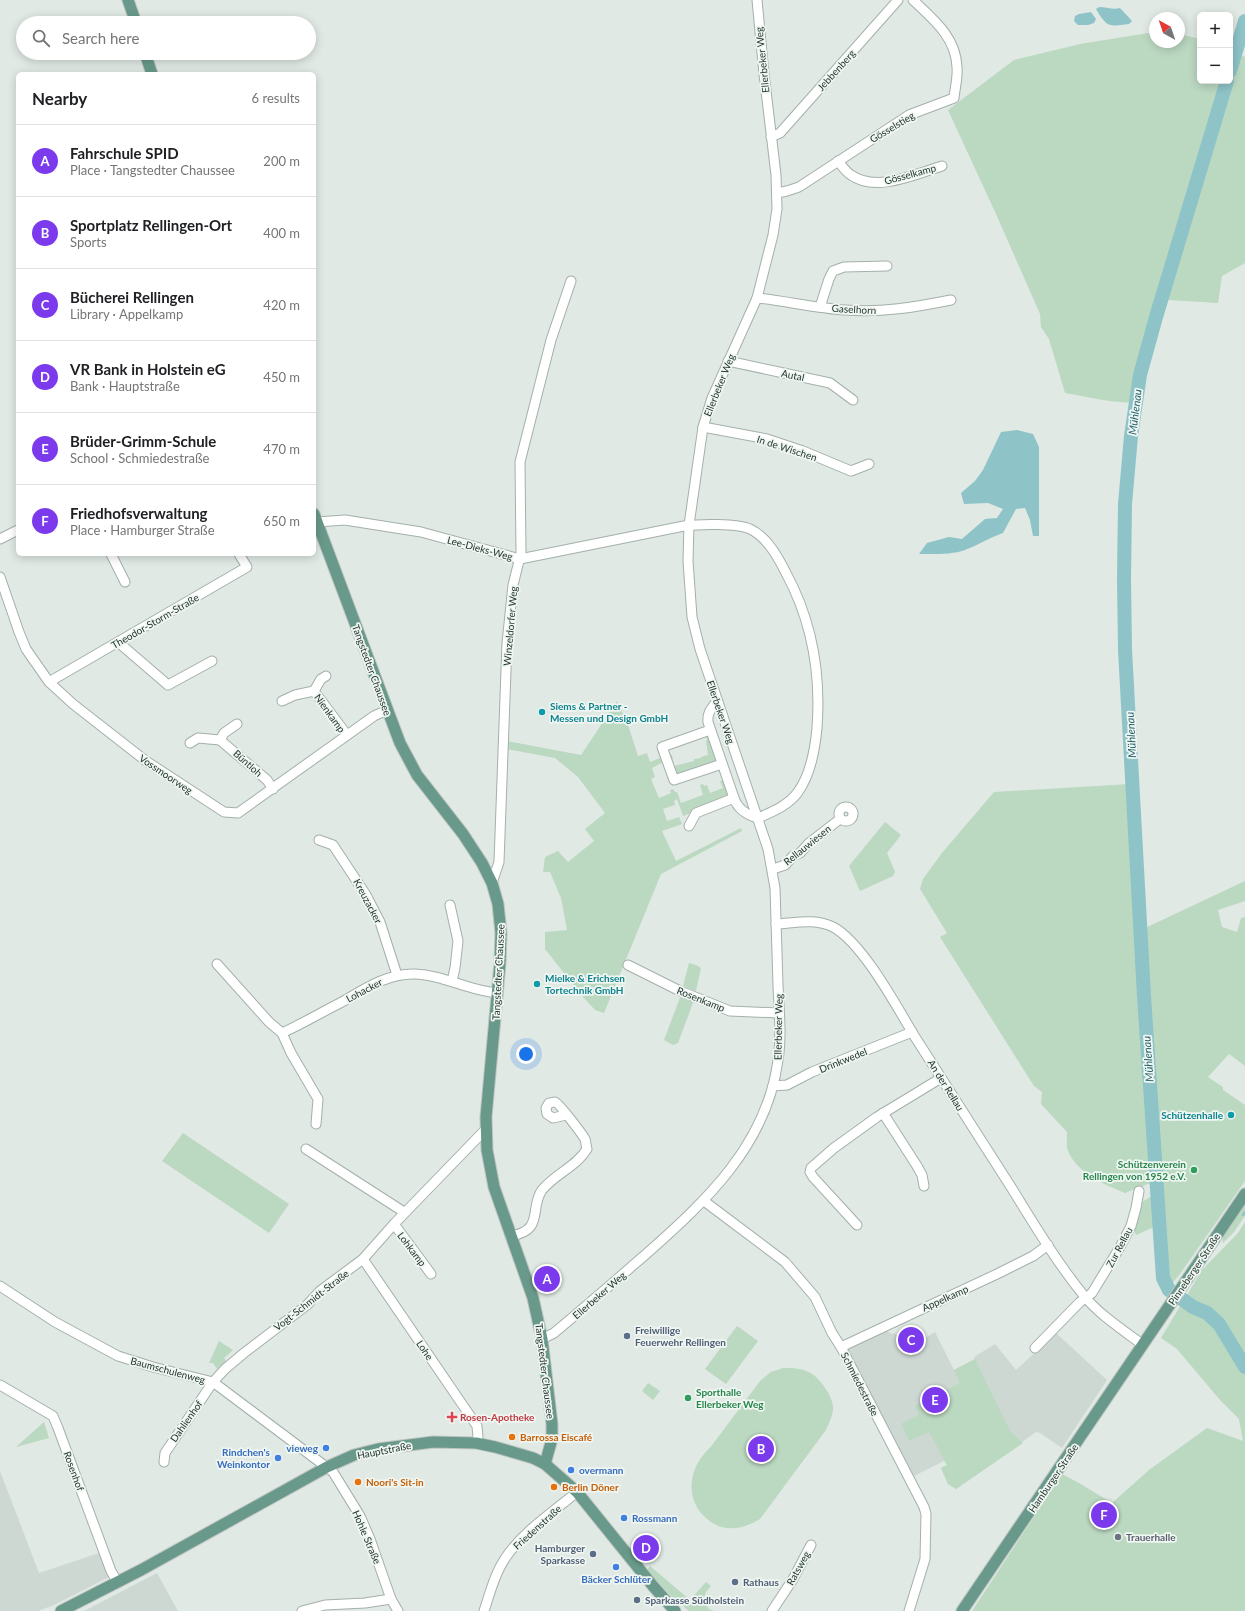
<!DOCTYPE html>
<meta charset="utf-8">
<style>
body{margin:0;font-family:Lato,sans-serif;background:#f2f2f2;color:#202124}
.controls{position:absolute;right:12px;top:12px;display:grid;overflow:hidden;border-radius:6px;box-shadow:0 2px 10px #0003}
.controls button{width:36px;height:36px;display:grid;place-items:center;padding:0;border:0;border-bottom:1px solid #e0e0e0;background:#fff;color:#202124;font:20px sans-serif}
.compass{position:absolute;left:1149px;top:12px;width:36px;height:36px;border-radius:50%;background:#fff;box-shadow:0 2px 10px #0003;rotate:320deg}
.you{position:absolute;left:526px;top:1054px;width:14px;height:14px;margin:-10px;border:3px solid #fff;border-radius:50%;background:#1a73e8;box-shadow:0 0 0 6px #1a73e833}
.badge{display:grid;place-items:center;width:26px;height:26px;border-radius:50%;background:#7c3aed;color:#fff;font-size:13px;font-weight:700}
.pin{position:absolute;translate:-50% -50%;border:2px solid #fff;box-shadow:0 1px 4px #0006}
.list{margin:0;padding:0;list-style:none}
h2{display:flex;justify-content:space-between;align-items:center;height:52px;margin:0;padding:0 16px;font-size:17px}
h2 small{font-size:13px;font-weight:400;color:#757577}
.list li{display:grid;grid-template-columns:26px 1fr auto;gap:12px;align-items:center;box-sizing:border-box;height:72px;padding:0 16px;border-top:1px solid #e0e0e0}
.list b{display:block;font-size:15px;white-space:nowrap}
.list p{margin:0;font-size:13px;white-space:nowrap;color:#757577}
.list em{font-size:13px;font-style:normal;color:#757577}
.icon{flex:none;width:22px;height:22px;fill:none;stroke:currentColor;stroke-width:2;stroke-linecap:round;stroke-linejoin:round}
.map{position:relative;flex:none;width:1245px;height:1611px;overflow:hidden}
.search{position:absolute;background:#fff;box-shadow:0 2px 10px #0003;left:16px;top:16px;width:300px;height:44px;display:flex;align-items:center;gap:10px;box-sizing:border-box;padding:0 14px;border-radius:22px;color:#757577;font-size:15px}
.panel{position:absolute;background:#fff;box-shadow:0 2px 10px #0003;left:16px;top:72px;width:300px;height:484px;border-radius:6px}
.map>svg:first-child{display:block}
.built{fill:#ced8d3}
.green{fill:#bbd8c1}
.water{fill:#8ec3c8}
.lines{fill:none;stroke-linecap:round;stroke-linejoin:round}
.stream{stroke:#8ec3c8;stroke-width:2.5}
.river{stroke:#8ec3c8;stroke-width:14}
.minor-casing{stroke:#a4b0aa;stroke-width:11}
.major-casing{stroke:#bdc3c1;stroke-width:13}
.minor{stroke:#fff;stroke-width:9}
.major{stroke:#69998a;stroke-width:11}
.culture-dot{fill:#0f9aa8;stroke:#f0f6f2;stroke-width:1.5}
.leisure-dot{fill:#2e9e5b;stroke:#f0f6f2;stroke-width:1.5}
.service-dot{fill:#5c6f8a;stroke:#f0f6f2;stroke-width:1.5}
.health-dot{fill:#e0444e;stroke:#f0f6f2;stroke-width:1.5}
.food-dot{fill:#e8710a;stroke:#f0f6f2;stroke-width:1.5}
.shop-dot{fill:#3f7fe0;stroke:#f0f6f2;stroke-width:1.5}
.worship-dot{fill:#6b7280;stroke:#f0f6f2;stroke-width:1.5}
.labels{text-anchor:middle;stroke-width:3.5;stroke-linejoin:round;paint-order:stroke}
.street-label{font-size:10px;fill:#233730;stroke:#f0f6f2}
.culture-label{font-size:10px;font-weight:bold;fill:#0d838f;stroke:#f0f6f2;text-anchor:start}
.leisure-label{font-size:10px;font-weight:bold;fill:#27864d;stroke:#f0f6f2;text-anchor:end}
.service-label{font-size:10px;font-weight:bold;fill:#4e5e75;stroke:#f0f6f2;text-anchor:start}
.health-label{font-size:10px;font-weight:bold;fill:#be3a42;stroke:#f0f6f2;text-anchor:start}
.food-label{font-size:10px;font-weight:bold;fill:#c56008;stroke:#f0f6f2;text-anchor:start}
.shop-label{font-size:10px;font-weight:bold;fill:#366cbe;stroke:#f0f6f2;text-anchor:end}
.worship-label{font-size:10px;font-weight:bold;fill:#5b616d;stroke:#f0f6f2;text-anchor:start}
.water-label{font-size:11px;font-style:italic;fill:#24646c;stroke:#f0f6f2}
</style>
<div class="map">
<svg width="1245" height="1611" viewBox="0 0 1245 1611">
<rect width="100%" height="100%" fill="#e0e9e4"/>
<g class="built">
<polygon points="887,1331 892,1334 895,1333 905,1352 925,1343 925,1338 935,1332 954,1370 975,1359 974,1357 995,1344 1016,1370 1056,1333 1107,1380 1062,1448 1040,1433 1036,1432 956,1489 948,1484 941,1468 947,1465 944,1461 914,1476 847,1349"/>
<polygon points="0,1471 39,1573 99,1553 109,1577 54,1605 38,1611 0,1611"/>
<polygon points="157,1573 178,1611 84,1611"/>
</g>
<g class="green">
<path d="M1155,32V42H1179V34L1200,39V81H1230V50L1245,57V263L1222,276L1218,303L1168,300L1139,401C1121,406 1085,396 1065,393L1049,339L1041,327L1040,314L996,214L948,110L1014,60L1080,44Z"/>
<polygon points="617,701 627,722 638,756 647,753 650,762 660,758 657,749 660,748 665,761 652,768 655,777 651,779 659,798 671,793 670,790 673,789 675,792 677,792 681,803 703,795 700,785 703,784 704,786 707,785 710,793 723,788 720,781 725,779 730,795 727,799 683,816 677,799 674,801 675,805 663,809 667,821 679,817 682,824 662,831 676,861 741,828 742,831 661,874 604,1013 595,1010 583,997 545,949 545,932 567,930 561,898 550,872 543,872 545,857 558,851 568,862 594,841 585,829 605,813 578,777 555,758 506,749 506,741 581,755"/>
<polygon points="705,734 708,735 718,760 717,763 675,777 666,749 668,748 669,755 672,755 674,766 694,761 694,759 701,758 701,757 708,755 706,741 707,740"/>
<path d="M1130,784L1145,1077H1152L1143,929L1245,881V901L1218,910L1222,927L1237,932L1241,918L1245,917V1066L1229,1054L1208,1077L1223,1087V1090L1245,1105V1181L1180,1274L1163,1294L1157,1276L1154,1227L1136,1235L1133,1228L1142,1202L1152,1196L1153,1182L1125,1193C1104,1184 1078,1174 1068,1151C1066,1146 1067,1138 1067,1132L1041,1104L1042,1092L1034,1086L940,937L947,933L920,889L923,879L942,853L994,792Z"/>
<polygon points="885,822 901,835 887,853 895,872 893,876 860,891 849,866"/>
<polygon points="689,963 696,965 701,968 696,991 683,986"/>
<polygon points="681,995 694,1000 678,1043 673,1045 664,1040"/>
<polygon points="183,1133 289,1204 269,1233 162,1161"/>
<polygon points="1245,1201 1245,1216 1234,1232 1223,1243 1222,1234"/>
<polygon points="1245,1222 1245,1611 972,1611 1062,1474 1079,1483 1112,1503 1149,1470 1207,1428 1243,1441 1239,1419 1220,1400 1177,1349 1161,1338 1202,1270 1238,1233"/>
<polygon points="737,1326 758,1341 726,1384 705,1369"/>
<polygon points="219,1341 233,1350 224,1358 226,1361 217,1369 213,1363 209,1363"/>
<polygon points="975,1359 1010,1431 1023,1443 956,1489 948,1484 941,1468 947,1465 929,1432 909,1441 901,1424 919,1415 915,1406 960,1383 954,1370"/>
<path d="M783,1368C804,1367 816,1372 827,1391C830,1395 832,1401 833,1406C834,1413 829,1423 826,1430L760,1519C745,1528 727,1533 711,1522C693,1510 687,1489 695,1469C698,1460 707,1451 713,1444C729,1422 745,1401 761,1380L771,1372Z"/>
<polygon points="648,1383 660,1391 653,1400 642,1391"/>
<polygon points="44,1422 49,1438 16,1447"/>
<polygon points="650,1566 690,1600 706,1582 711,1586 706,1592 703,1600 709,1609 714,1611 689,1611 670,1595 647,1570"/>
</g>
<g class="water">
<path d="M1099,7C1106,7 1113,10 1120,8L1132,21L1129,24C1108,27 1107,27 1096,9Z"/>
<polygon points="1091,12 1096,19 1094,23 1088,25 1078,25 1074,21 1075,16 1079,14"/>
<path d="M1017,430L1033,434L1039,447V536H1033L1030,520L1025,508L1016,509L1003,533C989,538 978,545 965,550C951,555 933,554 919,554L927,543L949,537L962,539L985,519L997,518L1003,509L988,503L964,504L961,493L975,481L983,470L1001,432Z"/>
</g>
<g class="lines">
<g class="stream">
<polyline points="1243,1215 1245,1212"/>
<polyline points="1187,1303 1189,1298"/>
</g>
<g class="river">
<polyline points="1230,71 1245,21"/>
<polyline points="1227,81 1156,317 1140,375 1131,436 1125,504 1124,579 1125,650 1144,996 1163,1278 1169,1290 1193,1307 1207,1313 1219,1324 1245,1367"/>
</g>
<defs>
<g id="minor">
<polyline points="771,137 780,133 898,0"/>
<path d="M838,161C842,166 846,172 851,175C876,193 916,174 942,166"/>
<path d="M777,193L787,191L799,187L909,115L954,98C955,88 958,77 957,67C956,37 933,19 913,0"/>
<path d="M757,298C786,301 815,308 845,310C881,313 916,307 951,300"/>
<polyline points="820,307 829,279 833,271 844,267 887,266"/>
<polyline points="728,361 830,383 853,400"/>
<polyline points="703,427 767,439 803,451 851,471 869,464"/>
<path d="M317,522L345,520L421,532L520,559L684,526C699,524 737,523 750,529C767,537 778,557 786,573C812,621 821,674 817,728C815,750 811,774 798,792C789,805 772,812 758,818C747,815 738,810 734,798L708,722C707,712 712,708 717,701"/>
<polyline points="0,539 18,530"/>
<polyline points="111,554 125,582"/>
<polyline points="0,577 19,632 26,649 49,682 73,704 146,761 224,812 238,813 374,716 387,710"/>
<polyline points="118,642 168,685 212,661"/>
<polyline points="326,676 321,679 314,691 347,735"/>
<polyline points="49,682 247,567 239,554"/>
<polyline points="282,701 295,695 314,691"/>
<polyline points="710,730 662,747 674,780 722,764"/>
<polyline points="220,740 224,733 237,724"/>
<polyline points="190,743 198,738 220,740 267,780 273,789"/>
<circle cx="846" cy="814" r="7"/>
<polyline points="689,826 696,813 734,798"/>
<polyline points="319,840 333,845 366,895 380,922 397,975"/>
<polyline points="773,869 785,865 793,856 800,853 809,843 840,819"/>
<polyline points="492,883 499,862 507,643 513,585 521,553 520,462 551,340 571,281"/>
<polyline points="450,905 458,941 455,968 452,981"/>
<path d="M776,924C795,923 815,918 833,927C862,942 897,1007 915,1037C947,1087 979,1137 1011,1187C1034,1224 1057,1263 1085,1297C1101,1316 1123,1330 1143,1345"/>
<path d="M217,964L269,1022L282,1033C302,1024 322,1012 342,1002C364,989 388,973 415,974C444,975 469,991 498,993"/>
<polyline points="628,965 680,991 730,1011 779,1013"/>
<polyline points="282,1033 291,1053 318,1099 316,1124"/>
<polyline points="773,1086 787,1085 812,1072 912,1032"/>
<polyline points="883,1113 917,1166 922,1175 924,1186"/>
<polyline points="306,1149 404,1212"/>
<polyline points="704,1201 785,1262 815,1297 832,1333 841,1347 924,1507 926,1514 925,1559 909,1611"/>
<polyline points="394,1224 431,1274"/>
<polyline points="857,1225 813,1177 810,1172 811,1168 834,1148 877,1117 941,1078"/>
<path d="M510,1236C545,1231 529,1208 542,1190C555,1174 577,1166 587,1149C586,1146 586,1142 585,1139C582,1134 559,1103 555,1102C553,1102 551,1103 549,1103L546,1108L547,1114L553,1118L566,1115"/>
<polyline points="363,1259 477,1426 478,1437 476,1443"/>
<polyline points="0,1286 55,1322 118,1356 153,1367 213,1382 333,1472 360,1516 370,1539 391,1599 398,1611"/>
<path d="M542,1339L554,1333C584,1308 615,1281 645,1255C706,1201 767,1145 778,1060C782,1036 779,1010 778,985C777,953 776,921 775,888L768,849L700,649L692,617L688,561L689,525L703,427L712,398L757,298L773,235L777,209L776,175L764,74L757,0"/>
<polyline points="841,1347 997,1274 1033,1256 1048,1245"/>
<polyline points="1035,1348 1080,1302 1092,1293 1120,1247 1131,1226 1136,1208 1139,1191"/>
<polyline points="0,1385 53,1416 58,1428 111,1571 118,1583"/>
<polyline points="164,1462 165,1453 213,1382 225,1369 244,1353 307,1305 320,1291 363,1259 394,1224 485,1130"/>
<polyline points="302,1611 325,1605 365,1603 391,1599"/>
<path d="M484,1611C490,1593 495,1573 506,1557C524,1531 553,1512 577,1492"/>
<polyline points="772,1611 793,1579 811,1545"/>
</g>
<g id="major">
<polyline points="128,0 136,23"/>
<polyline points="145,53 152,74"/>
<polyline points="314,514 400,743 417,775 463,834 482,863 492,883 498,904 501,933 500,963 486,1117 487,1150 494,1187 533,1298 542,1339 552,1424 552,1439 545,1464"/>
<polyline points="61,1611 141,1570 327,1467 354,1455 378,1449 433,1442 476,1443 495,1447 533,1458 545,1464 577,1492 653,1586 675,1611"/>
<polyline points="962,1611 1245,1194"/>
</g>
</defs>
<use href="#minor" class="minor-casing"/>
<use href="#major" class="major-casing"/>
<use href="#minor" class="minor"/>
<use href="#major" class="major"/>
</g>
<g class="culture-dot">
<circle cx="542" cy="712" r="4"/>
<circle cx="537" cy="984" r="4"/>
<circle cx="1231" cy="1115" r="4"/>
</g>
<g class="leisure-dot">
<circle cx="1194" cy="1170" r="4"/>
<circle cx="688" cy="1398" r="4"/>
</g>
<g class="service-dot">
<circle cx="627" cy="1336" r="4"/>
<circle cx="593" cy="1554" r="4"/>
<circle cx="735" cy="1582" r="4"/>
<circle cx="637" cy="1600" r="4"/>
</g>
<path class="health-dot" d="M450 1411h4v4h4v4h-4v4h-4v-4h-4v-4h4z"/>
<g class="food-dot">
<circle cx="512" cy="1437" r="4"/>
<circle cx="358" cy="1482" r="4"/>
<circle cx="554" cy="1487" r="4"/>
</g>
<g class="shop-dot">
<circle cx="326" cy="1448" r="4"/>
<circle cx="278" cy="1458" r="4"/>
<circle cx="571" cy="1470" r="4"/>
<circle cx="624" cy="1518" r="4"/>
<circle cx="616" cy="1567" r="4"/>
</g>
<circle class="worship-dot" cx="1118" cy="1537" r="4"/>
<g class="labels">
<g class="street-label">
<text transform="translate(762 60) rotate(-96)" y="4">Ellerbeker Weg</text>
<text transform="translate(836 70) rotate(-48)" y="4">Jebbenberg</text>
<text transform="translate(892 127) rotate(-31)" y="4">Gösselstieg</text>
<text transform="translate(910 174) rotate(-15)" y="4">Gösselkamp</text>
<text transform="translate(854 309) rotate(3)" y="4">Gaselhorn</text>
<text transform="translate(793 375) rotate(12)" y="4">Autal</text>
<text transform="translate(719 385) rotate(-68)" y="4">Ellerbeker Weg</text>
<text transform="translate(787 448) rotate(18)" y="4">In de Wischen</text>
<text transform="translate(480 548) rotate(15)" y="4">Lee-Dieks-Weg</text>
<text transform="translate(155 621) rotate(-30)" y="4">Theodor-Storm-Straße</text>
<text transform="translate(510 626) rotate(-85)" y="4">Winzeldorfer Weg</text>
<text transform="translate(372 670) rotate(70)" y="4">Tangstedter Chaussee</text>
<text transform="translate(721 712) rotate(71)" y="4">Ellerbeker Weg</text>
<text transform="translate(330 713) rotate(54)" y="4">Nienkamp</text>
<text transform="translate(248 763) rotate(42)" y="4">Büntloh</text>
<text transform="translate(166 774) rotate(34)" y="4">Vossmoorweg</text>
<text transform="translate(807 845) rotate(-39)" y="4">Rellauwiesen</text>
<text transform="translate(368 901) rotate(62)" y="4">Kreuzacker</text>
<text transform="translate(498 972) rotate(-87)" y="4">Tangstedter Chaussee</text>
<text transform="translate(364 990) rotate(-28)" y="4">Lohacker</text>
<text transform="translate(701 999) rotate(22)" y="4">Rosenkamp</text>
<text transform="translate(778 1027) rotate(-89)" y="4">Ellerbeker Weg</text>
<text transform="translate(843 1060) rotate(-22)" y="4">Drinkwedel</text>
<text transform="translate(946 1085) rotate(58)" y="4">An der Rellau</text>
<text transform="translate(1119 1247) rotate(-62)" y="4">Zur Rellau</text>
<text transform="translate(412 1249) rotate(53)" y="4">Lohkamp</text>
<text transform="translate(1194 1269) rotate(-56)" y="4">Pinneberger Straße</text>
<text transform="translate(599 1295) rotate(-41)" y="4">Ellerbeker Weg</text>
<text transform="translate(945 1298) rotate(-24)" y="4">Appelkamp</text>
<text transform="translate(311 1300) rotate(-38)" y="4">Vogt-Schmidt-Straße</text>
<text transform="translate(425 1350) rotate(56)" y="4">Lohe</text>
<text transform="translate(168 1370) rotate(15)" y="4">Baumschulenweg</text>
<text transform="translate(545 1371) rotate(83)" y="4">Tangstedter Chaussee</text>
<text transform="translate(860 1384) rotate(63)" y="4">Schmiedestraße</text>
<text transform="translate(186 1421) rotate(-55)" y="4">Dahlienhof</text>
<text transform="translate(384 1450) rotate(-11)" y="4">Hauptstraße</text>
<text transform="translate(74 1471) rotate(70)" y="4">Rosenhof</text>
<text transform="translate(1053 1478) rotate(-56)" y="4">Hamburger Straße</text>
<text transform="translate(537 1527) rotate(-42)" y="4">Friedenstraße</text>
<text transform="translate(367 1537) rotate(67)" y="4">Hohle Straße</text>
<text transform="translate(798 1568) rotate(-61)" y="4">Ratsweg</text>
</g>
<g class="culture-label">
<text x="550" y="710">Siems &amp; Partner -<tspan x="550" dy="12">Messen und Design GmbH</tspan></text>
<text x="545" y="982">Mielke &amp; Erichsen<tspan x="545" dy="12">Tortechnik GmbH</tspan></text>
<text x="1223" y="1119" text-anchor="end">Schützenhalle</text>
</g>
<g class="leisure-label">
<text x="1186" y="1168">Schützenverein<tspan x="1186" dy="12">Rellingen von 1952 e.V.</tspan></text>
<text x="696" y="1396" text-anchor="start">Sporthalle<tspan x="696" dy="12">Ellerbeker Weg</tspan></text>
</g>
<g class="service-label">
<text x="635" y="1334">Freiwillige<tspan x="635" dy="12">Feuerwehr Rellingen</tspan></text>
<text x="585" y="1552" text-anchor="end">Hamburger<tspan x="585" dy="12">Sparkasse</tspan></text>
<text x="743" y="1586">Rathaus</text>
<text x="645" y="1604">Sparkasse Südholstein</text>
</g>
<g class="health-label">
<text x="460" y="1421">Rosen-Apotheke</text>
</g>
<g class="food-label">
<text x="520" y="1441">Barrossa Eiscafé</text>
<text x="366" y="1486">Noori's Sit-in</text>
<text x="562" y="1491">Berlin Döner</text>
</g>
<g class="shop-label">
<text x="318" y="1452">vieweg</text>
<text x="270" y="1456">Rindchen's<tspan x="270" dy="12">Weinkontor</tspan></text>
<text x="579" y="1474" text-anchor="start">overmann</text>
<text x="632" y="1522" text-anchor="start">Rossmann</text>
<text x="616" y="1583" text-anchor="middle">Bäcker Schlüter</text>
</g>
<g class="worship-label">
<text x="1126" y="1541">Trauerhalle</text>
</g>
<g class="water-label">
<text transform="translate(1135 412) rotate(-83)" y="4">Mühlenau</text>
<text transform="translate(1131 735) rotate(-93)" y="4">Mühlenau</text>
<text transform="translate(1148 1059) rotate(-94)" y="4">Mühlenau</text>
</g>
</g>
</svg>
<div class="controls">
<button>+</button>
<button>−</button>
</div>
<svg class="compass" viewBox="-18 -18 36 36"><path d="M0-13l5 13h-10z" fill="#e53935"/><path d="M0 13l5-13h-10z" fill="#757577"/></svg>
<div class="you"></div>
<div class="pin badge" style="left:547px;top:1279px">A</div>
<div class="pin badge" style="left:761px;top:1449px">B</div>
<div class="pin badge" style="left:911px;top:1340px">C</div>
<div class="pin badge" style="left:646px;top:1548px">D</div>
<div class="pin badge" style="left:935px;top:1400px">E</div>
<div class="pin badge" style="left:1104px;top:1515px">F</div>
<div class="search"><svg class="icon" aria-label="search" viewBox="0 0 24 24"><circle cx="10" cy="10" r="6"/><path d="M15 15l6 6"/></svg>Search here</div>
<section class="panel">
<h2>Nearby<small>6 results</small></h2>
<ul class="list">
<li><span class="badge">A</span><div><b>Fahrschule SPID</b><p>Place · Tangstedter Chaussee</p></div><em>200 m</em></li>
<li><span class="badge">B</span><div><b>Sportplatz Rellingen-Ort</b><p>Sports</p></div><em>400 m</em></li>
<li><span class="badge">C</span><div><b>Bücherei Rellingen</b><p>Library · Appelkamp</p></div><em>420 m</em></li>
<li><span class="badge">D</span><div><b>VR Bank in Holstein eG</b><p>Bank · Hauptstraße</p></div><em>450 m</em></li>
<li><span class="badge">E</span><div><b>Brüder-Grimm-Schule</b><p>School · Schmiedestraße</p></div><em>470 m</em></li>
<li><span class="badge">F</span><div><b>Friedhofsverwaltung</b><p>Place · Hamburger Straße</p></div><em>650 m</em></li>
</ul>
</section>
</div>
